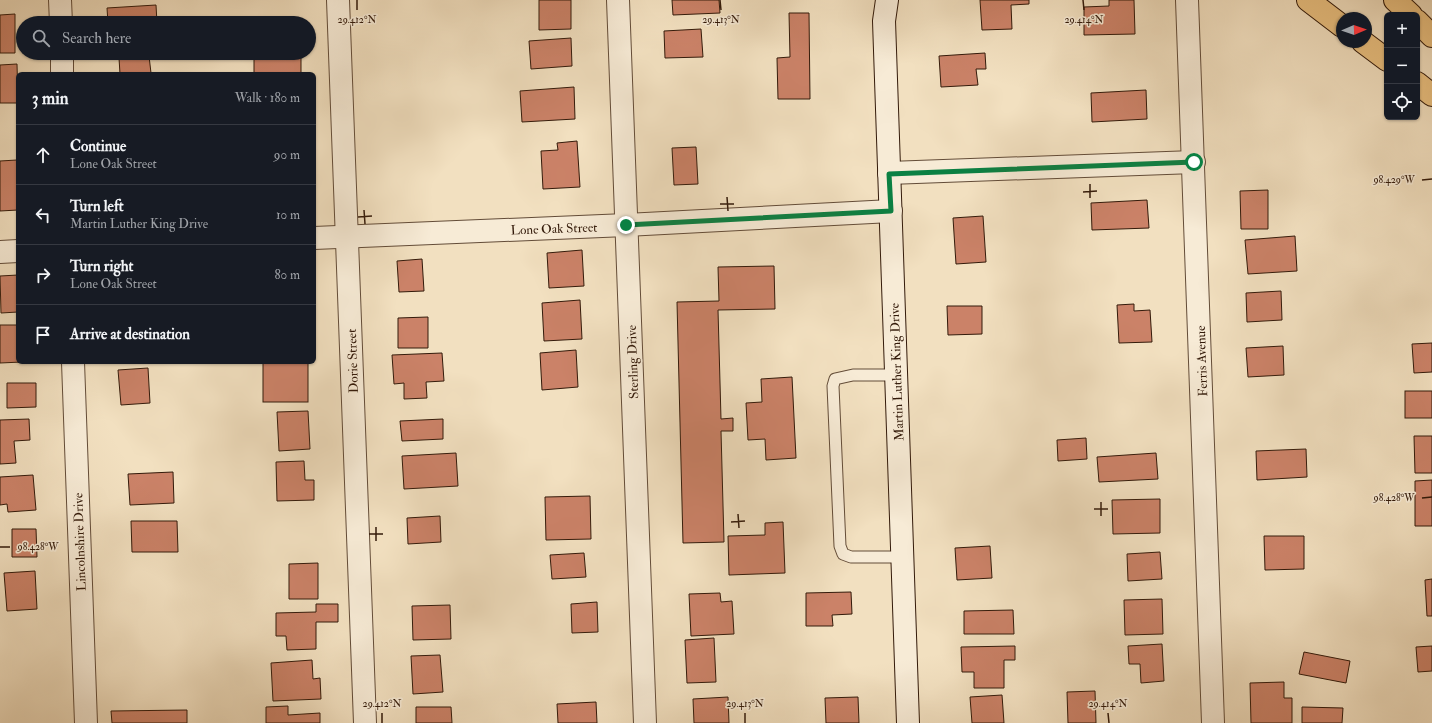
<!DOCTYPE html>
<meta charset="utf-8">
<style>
body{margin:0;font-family:"IM FELL Double Pica",serif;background:#20242c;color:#f1f3f6}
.controls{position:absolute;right:12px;top:12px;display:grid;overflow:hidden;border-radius:6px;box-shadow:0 1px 3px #0004}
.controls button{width:36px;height:36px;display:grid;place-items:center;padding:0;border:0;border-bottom:1px solid #363941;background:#171b24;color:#f1f3f6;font:20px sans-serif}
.compass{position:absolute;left:1336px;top:12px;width:36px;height:36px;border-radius:50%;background:#171b24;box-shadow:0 1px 3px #0004;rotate:88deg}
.stop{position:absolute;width:12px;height:12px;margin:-9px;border:3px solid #0b8043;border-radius:50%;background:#fff}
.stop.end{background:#0b8043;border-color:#fff;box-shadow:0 1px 4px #0008}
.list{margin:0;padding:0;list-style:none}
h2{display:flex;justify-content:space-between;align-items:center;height:52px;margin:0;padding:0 16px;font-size:17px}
h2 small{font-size:13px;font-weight:400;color:#9ea1a6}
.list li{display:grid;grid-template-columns:26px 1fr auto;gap:12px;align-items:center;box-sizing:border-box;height:60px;padding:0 16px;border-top:1px solid #363941}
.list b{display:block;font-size:15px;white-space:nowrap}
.list p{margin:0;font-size:13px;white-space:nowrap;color:#9ea1a6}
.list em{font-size:13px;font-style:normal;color:#9ea1a6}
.icon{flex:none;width:22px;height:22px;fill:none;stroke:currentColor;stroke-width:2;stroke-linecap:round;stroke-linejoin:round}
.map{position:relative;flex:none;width:1432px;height:723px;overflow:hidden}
.search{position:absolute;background:#171b24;box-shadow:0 1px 3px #0004;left:16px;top:16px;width:300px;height:44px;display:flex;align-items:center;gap:10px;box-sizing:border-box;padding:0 14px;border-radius:22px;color:#9ea1a6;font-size:15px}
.panel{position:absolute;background:#171b24;box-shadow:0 1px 3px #0004;left:16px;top:72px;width:300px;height:292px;border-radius:6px}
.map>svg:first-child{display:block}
.building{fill:#cb8268;stroke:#331a0a}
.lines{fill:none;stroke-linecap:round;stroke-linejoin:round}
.service-casing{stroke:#634c38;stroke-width:13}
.minor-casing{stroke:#634c38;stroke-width:24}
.secondary-casing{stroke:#331a0a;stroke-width:24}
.motorway-casing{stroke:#331a0a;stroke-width:24}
.service{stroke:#f7ebd6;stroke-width:11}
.minor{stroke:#f7ebd6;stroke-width:22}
.secondary{stroke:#f7ebd6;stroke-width:22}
.motorway{stroke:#e9c080;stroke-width:22}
.route{stroke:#0b8043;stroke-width:5}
.ticks{fill:none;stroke:#331a0a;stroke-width:1.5}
.labels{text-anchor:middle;stroke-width:3;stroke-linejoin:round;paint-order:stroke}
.street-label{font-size:13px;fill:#331a0a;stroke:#f7ebd6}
.ticks-label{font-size:10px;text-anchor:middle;fill:#331a0a;stroke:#f7ebd6;stroke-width:3;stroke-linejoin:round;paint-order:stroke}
</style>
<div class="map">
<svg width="1432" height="723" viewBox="0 0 1432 723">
<rect width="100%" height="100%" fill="#f2e0c0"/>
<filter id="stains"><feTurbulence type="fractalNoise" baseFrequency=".005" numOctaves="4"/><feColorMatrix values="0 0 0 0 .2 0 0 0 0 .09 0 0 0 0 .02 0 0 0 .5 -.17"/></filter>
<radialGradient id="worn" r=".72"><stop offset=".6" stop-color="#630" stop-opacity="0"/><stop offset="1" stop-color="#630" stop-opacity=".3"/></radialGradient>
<g class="building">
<polygon points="539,0 571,0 571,29 539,30"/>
<polygon points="672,0 719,0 720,13 673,15"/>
<polygon points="980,0 1029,0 1029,4 1011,5 1012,29 982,30"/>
<polygon points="1109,0 1134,0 1135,34 1084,35 1084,7 1109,6"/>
<polygon points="156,5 157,23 108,23 107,8"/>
<polygon points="789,13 809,13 810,99 778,99 777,58 790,57"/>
<polygon points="15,14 15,53 0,53 0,15"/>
<polygon points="701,29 703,57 665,58 664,31"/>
<polygon points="571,38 572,66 531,69 529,41"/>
<rect x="254" y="53" width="47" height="21"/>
<polygon points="985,53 986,69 976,69 978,85 941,87 939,56"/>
<polygon points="149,56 151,73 164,74 115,74 120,74 119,58"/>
<polygon points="17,64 18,103 0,103 0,65"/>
<polygon points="574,87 575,119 522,122 520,91"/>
<polygon points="1146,90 1147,119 1092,122 1091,93"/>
<polygon points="577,141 580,187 543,189 541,151 558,150 557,143"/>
<polygon points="696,147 698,184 674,185 672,148"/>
<polygon points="17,160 18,210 0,211 0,161"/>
<polygon points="1268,190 1268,229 1241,229 1240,191"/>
<polygon points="1147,200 1149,228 1092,230 1091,203"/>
<polygon points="983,216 986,262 956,264 953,218"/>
<polygon points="1295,236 1297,271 1248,274 1245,240"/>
<polygon points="582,250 584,286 549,288 547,253"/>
<polygon points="422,259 424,291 399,292 397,261"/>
<polygon points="774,266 775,309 718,310 721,419 733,418 733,431 721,431 724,542 683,543 677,302 719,301 718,267"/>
<polygon points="18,275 18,312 1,313 0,276"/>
<polygon points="1281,291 1282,320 1247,322 1246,293"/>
<polygon points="580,300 582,339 544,341 542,303"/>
<polygon points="1134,304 1134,311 1150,310 1152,342 1119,343 1117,305"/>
<polygon points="947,306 982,306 982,334 948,335"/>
<polygon points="428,317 428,348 398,348 398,318"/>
<polygon points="0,325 18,325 18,362 22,362 0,363"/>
<polygon points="1432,343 1432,372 1414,373 1412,344"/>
<polygon points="1283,346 1284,375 1248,377 1246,348"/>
<polygon points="576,350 578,387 542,390 540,353"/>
<polygon points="442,353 444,381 426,382 427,398 404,399 404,383 394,384 392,355"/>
<rect x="263" y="362" width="45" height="40"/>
<polygon points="148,368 150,403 121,405 118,370"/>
<polygon points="792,377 796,458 766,460 765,439 748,440 746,403 762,402 761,379"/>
<polygon points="7,383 36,383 36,407 7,408"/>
<rect x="1405" y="391" width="27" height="27"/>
<polygon points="308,411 310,449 279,451 277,412"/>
<polygon points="29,419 30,440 14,441 16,463 0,464 0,420"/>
<polygon points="443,419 443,439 402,441 400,421"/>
<polygon points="1414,436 1432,436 1432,473 1415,473"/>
<polygon points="1086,438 1087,459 1058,461 1057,440"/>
<polygon points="1306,449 1307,477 1257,480 1256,451"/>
<polygon points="456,453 458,486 404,489 402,456"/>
<polygon points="1156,453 1158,479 1099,482 1097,457"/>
<polygon points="304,461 305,480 314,480 314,500 277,501 276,462"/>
<polygon points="173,472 174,503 130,505 128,474"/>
<polygon points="33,475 36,510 8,512 7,504 0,505 0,477"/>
<polygon points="1432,480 1432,526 1415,526 1415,481"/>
<polygon points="590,496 591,539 546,540 545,497"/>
<polygon points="1160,499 1160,533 1113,534 1112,500"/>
<polygon points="440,516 441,542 408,544 407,518"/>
<polygon points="131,521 177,521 178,552 132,552"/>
<polygon points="783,522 785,573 729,575 728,536 765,535 765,523"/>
<polygon points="12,529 36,529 37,557 12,557"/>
<polygon points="1264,536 1304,536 1304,569 1265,570"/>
<polygon points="990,546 992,578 957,580 955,548"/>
<polygon points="1160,552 1162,579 1128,581 1127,554"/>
<polygon points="584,553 586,577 552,579 550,555"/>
<polygon points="318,563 318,599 289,599 289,564"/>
<polygon points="35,571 37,609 7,611 4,573"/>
<polygon points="1432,579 1432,616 1427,616 1425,580"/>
<polygon points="851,592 852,614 832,615 833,626 806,626 806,593"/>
<polygon points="720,593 721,602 732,601 734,634 691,636 689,594"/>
<polygon points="1162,599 1163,634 1125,635 1124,600"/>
<polygon points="597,602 598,632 572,633 571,604"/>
<polygon points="316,604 338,604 338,622 316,622 316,649 287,650 286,636 276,636 276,613 316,612"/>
<polygon points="450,605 451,639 413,640 412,606"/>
<polygon points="1013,610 1014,634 964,634 964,611"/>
<polygon points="714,638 716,682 687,683 685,640"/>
<polygon points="1162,644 1164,681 1141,683 1140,664 1129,664 1128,646"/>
<polygon points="1015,646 1015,660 1004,660 1004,688 974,688 974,672 962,672 961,647"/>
<polygon points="1432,646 1432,671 1418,672 1416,647"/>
<polygon points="1304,652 1350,661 1346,683 1299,674"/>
<polygon points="440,655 443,692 413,694 411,656"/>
<polygon points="312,660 313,679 320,678 321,699 273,701 271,663"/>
<polygon points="1284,682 1284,698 1292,698 1292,723 1251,723 1250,683"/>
<polygon points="1095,691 1096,723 1068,723 1067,692"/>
<polygon points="1002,695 1004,723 972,723 970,697"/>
<polygon points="728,697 729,723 694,723 693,699"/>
<polygon points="858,697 859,723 826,723 825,698"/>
<polygon points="596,702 597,723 558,723 557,704"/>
<polygon points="288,706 288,715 320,713 320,723 266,723 266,707"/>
<polygon points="416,707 451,707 452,723 416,723"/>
<polygon points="1302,707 1343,708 1342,723 1302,723"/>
<polygon points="187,710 187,723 112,723 111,711"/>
</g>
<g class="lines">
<defs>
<polyline id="service" points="896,375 853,375 835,379 833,386 840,546 843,554 851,557 902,557"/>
<g id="minor">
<polyline points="60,0 61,23"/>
<polyline points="338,0 365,723"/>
<polyline points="618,0 645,723"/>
<polyline points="1187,0 1213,723"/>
<polyline points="62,53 62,74"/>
<polyline points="889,173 1194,162"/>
<polyline points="314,238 626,225 891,211"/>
<polyline points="0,252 18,251"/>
<polyline points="73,362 86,723"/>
</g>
<polyline id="secondary" points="887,0 884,21 908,723"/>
<g id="motorway">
<polyline points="1308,0 1342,26"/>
<polyline points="1395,0 1411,15"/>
<polyline points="1417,21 1432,36"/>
<polyline points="1363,42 1387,60"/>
<polyline points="1417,83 1432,95"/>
</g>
</defs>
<use href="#service" class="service-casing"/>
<use href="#minor" class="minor-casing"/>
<use href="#secondary" class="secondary-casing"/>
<use href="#motorway" class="motorway-casing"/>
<use href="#service" class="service"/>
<use href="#minor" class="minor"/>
<use href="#secondary" class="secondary"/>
<use href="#motorway" class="motorway"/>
</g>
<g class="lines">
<polyline class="route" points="626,225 891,211 889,174 1194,162"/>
</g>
<path class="ticks" d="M357,0V10M720,0L721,10M1083,0L1084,10M1422,180L1432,179M1090,184V198M1083,192L1097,191M727,197L728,211M720,204H734M364,210L365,224M358,217L372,216M1422,498L1432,497M1101,502V516M1094,509H1108M738,514L739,528M731,522L745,521M376,527V541M369,534H383M0,547H10M382,713V723M745,713V723M1108,713L1109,723"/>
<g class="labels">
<g class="street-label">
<text transform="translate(554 228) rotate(-2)" y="5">Lone Oak Street</text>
<text transform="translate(352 361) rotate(-92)" y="5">Dorie Street</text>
<text transform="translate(1201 361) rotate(-92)" y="5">Ferris Avenue</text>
<text transform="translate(632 362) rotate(-92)" y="5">Sterling Drive</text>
<text transform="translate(896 372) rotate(-92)" y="5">Martin Luther King Drive</text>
<text transform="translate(79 542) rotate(-92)" y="5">Lincolnshire Drive</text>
</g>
</g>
<g class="ticks-label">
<text x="357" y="23">29.412°N</text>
<text x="721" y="23">29.413°N</text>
<text x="1084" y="23">29.414°N</text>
<text x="1394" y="183">98.429°W</text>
<text x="1394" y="501">98.428°W</text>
<text x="38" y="550">98.428°W</text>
<text x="382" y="707">29.412°N</text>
<text x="745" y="707">29.413°N</text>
<text x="1108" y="707">29.414°N</text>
</g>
<rect width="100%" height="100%" filter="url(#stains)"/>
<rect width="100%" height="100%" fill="url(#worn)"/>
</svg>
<div class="controls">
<button>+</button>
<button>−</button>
<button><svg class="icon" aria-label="locate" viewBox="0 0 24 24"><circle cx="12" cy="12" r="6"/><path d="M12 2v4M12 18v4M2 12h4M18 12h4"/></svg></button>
</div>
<svg class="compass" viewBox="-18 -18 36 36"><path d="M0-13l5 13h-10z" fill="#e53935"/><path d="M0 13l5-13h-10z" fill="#9ea1a6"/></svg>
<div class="stop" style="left:1194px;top:162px"></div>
<div class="stop end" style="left:626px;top:225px"></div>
<div class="search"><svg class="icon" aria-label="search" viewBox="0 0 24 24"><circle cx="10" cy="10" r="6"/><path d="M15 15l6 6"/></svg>Search here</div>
<section class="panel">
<h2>3 min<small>Walk · 180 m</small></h2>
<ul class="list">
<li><svg class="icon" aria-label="ahead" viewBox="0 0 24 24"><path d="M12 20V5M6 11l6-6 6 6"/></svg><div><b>Continue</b><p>Lone Oak Street</p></div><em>90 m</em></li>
<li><svg class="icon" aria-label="left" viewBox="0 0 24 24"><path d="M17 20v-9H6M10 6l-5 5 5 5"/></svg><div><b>Turn left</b><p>Martin Luther King Drive</p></div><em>10 m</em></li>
<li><svg class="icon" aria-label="right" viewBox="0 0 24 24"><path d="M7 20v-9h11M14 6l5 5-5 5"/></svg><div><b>Turn right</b><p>Lone Oak Street</p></div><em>80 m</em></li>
<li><svg class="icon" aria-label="arrive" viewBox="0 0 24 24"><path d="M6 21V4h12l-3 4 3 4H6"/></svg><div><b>Arrive at destination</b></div></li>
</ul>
</section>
</div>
